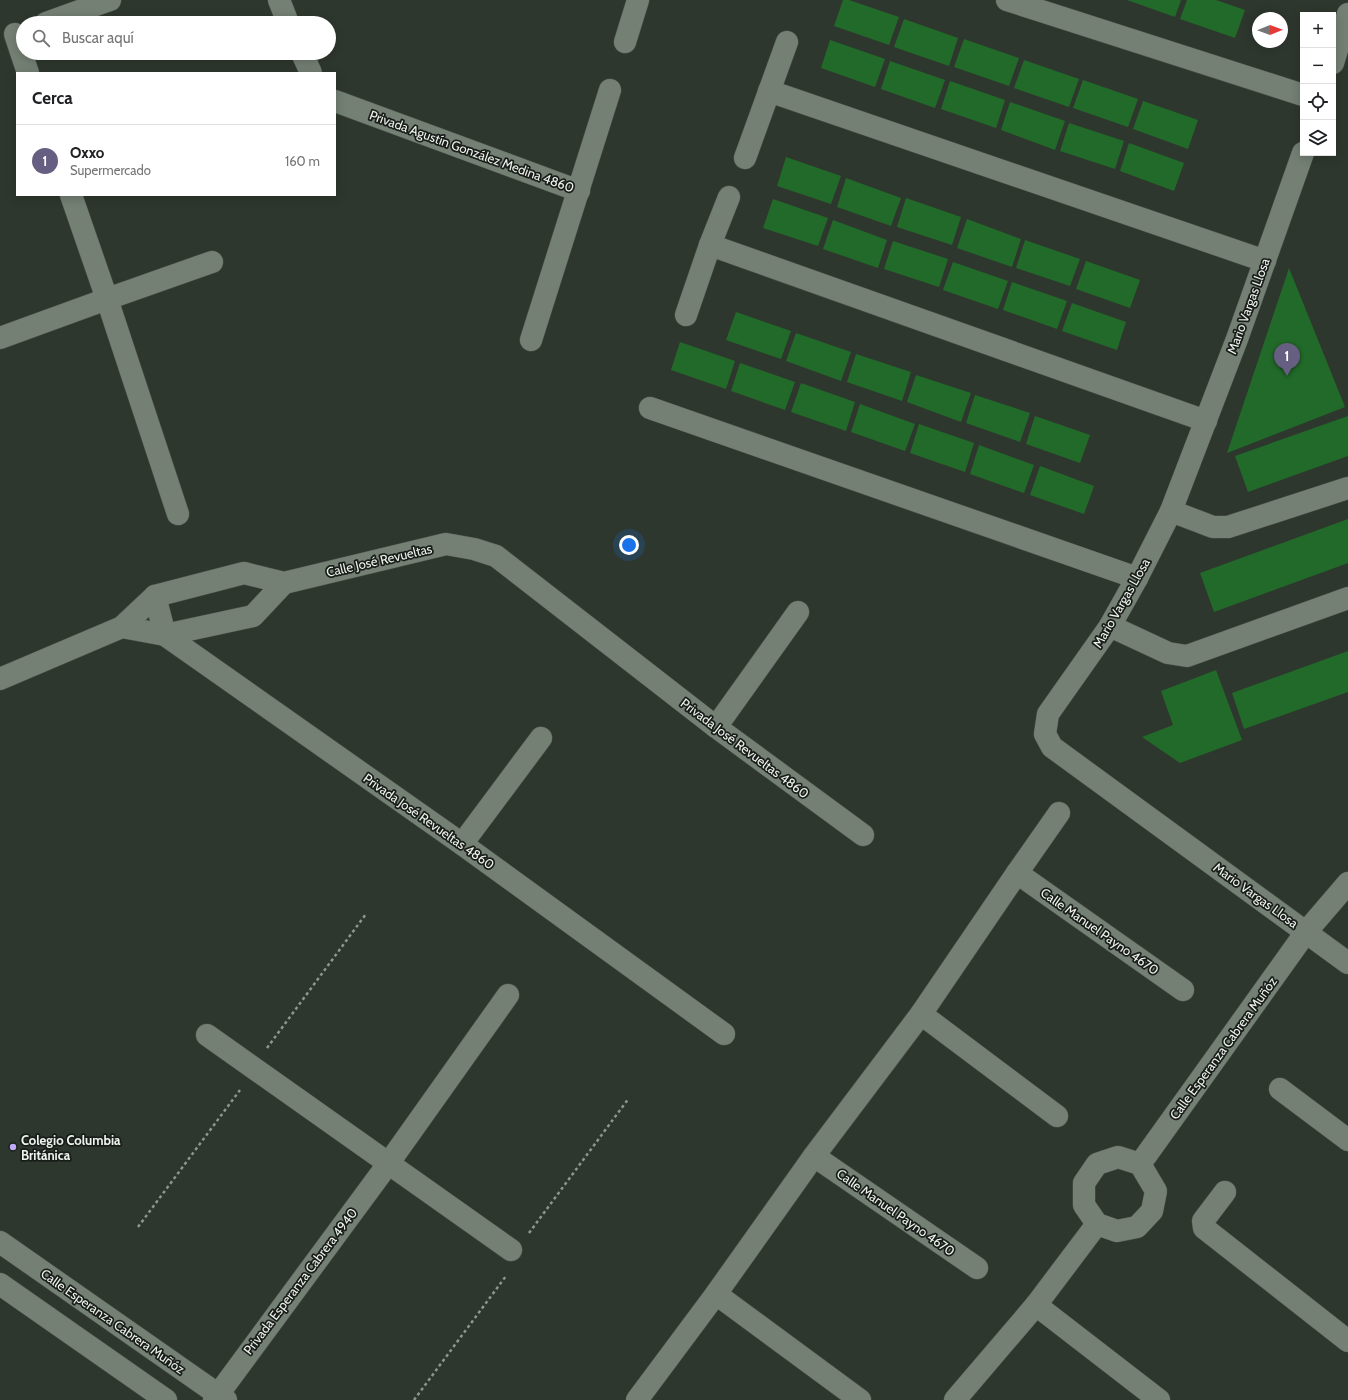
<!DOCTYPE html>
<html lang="es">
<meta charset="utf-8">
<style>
body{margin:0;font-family:Cabin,sans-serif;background:#f6f6f6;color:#202124}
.controls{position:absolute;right:12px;top:12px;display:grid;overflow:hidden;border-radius:0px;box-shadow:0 2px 10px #0003}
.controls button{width:36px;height:36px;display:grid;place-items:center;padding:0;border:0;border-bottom:1px solid #e0e0e0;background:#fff;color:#202124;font:20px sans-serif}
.compass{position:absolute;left:1252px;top:12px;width:36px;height:36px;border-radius:50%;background:#fff;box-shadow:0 2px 10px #0003;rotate:89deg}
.you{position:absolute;left:629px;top:545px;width:14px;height:14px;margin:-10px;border:3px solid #fff;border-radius:50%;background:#1a73e8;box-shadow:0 0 0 6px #1a73e833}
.badge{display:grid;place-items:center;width:26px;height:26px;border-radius:50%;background:#665f82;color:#fff;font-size:13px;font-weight:700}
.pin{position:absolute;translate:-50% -33px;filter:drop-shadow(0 1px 2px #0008)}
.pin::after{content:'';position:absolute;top:21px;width:14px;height:12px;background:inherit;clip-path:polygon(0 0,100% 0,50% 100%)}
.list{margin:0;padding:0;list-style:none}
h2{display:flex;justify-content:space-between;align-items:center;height:52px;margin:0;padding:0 16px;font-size:17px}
h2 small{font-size:13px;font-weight:400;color:#757577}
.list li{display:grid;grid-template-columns:26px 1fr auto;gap:12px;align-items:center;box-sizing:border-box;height:72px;padding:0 16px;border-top:1px solid #e0e0e0}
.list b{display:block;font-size:15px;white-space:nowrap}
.list p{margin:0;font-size:13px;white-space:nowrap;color:#757577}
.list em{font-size:13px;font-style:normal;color:#757577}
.icon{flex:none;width:22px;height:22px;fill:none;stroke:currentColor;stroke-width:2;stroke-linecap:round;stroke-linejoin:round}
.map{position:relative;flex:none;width:1348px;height:1400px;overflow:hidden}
.search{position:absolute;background:#fff;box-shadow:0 2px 10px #0003;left:16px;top:16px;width:320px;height:44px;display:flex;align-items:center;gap:10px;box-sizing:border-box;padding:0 14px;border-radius:22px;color:#757577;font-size:15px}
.panel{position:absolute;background:#fff;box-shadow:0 2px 10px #0003;left:16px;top:72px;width:320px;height:124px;border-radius:0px}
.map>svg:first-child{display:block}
.building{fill:#226a29}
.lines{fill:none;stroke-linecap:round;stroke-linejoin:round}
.minor-casing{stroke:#4e564e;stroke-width:23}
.path{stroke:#8e968e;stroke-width:2.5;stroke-dasharray:3 3;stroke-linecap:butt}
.minor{stroke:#758075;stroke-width:22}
.poi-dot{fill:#bcaaf6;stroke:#191d19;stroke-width:1.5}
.labels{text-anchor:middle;stroke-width:3.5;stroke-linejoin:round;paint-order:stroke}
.street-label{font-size:13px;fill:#edf3ec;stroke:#191d19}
.poi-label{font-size:13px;font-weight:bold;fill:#edf3ec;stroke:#191d19;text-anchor:start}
</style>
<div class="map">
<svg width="1348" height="1400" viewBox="0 0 1348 1400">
<rect width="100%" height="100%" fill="#2e372e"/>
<g class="building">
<polygon points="843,0 849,0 899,17 889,45 834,26"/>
<polygon points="1127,0 1181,0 1175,17"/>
<polygon points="1187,0 1216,0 1245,10 1235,38 1180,19"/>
<polygon points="904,19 958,38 949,66 894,47"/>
<polygon points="964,39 1019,58 1009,86 954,67"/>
<polygon points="830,40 885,59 875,87 821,68"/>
<polygon points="1024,60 1079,79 1069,107 1014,88"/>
<polygon points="890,61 945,80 935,108 881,89"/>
<polygon points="1083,80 1138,99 1128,127 1073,108"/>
<polygon points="950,81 1005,100 996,128 941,109"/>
<polygon points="1143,101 1198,120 1188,149 1133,129"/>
<polygon points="1010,102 1065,121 1055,150 1001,130"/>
<polygon points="1069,123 1124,141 1115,169 1060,151"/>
<polygon points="1129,143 1184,163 1174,191 1120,171"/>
<polygon points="786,157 841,176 831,204 777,186"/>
<polygon points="846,178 901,198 891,226 837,207"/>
<polygon points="906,198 961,217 952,245 897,227"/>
<polygon points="773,199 828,218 818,246 763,228"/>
<polygon points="967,219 1021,239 1012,267 957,248"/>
<polygon points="833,220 887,240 878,268 823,249"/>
<polygon points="1025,240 1080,259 1070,286 1016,268"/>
<polygon points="893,241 948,259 939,287 884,269"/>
<polygon points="1086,261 1140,280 1130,308 1076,289"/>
<polygon points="953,262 1008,281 998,309 943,290"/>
<polygon points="1289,268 1345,407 1227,453"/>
<polygon points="1012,282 1067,301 1057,329 1003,310"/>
<polygon points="1072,303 1126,322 1117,350 1062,331"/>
<polygon points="736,312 791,331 781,359 726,340"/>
<polygon points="796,333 851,352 841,381 786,361"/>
<polygon points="680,342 735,361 726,389 671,370"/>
<polygon points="856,354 911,372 902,401 847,382"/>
<polygon points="740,363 795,382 785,410 731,391"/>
<polygon points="916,375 971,393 961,422 907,402"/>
<polygon points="801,383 855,402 846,431 791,412"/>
<polygon points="975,395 1030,413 1020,442 966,423"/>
<polygon points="860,404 915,424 905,451 851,432"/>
<polygon points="1035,416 1090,435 1080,463 1026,444"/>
<polygon points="1348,416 1348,456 1248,492 1235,456"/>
<polygon points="919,424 974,443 965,472 910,453"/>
<polygon points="979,445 1034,465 1024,493 970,474"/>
<polygon points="1040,466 1094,486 1084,514 1030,495"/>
<polygon points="1348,519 1348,563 1214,612 1200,573"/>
<polygon points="1348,651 1348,692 1244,729 1232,693"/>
<polygon points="1216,670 1242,740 1180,763 1142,737 1173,725 1161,691"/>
</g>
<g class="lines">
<defs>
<g id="minor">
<polyline points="279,0 288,23"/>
<polyline points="1007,0 1303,95"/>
<polyline points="46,23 110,0"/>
<polyline points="15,34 28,73"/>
<polyline points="625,42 638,0"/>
<polyline points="302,53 311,73"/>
<polyline points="1333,63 1348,14"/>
<polyline points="769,91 1265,261"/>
<polyline points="335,101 579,191"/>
<polyline points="1303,153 1237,339 1171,511 1137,578 1110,626 1048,714 1045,734 1052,747 1348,963"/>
<polyline points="745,158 787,42"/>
<polyline points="71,195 107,299 178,514"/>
<polyline points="710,245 1206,421"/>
<polyline points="686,315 710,245 729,197"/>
<polyline points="0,338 107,299 212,262"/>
<polyline points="531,340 610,90"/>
<polyline points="650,408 1137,578"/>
<polyline points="1171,511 1213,527 1228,527 1348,488"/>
<polyline points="155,596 165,635 462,844 724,1034"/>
<polyline points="1110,626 1168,653 1187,656 1348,598"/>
<polyline points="122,627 165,635 253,616 284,583"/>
<polyline points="0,679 122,627 155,596 244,573 284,583 446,544 474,549 496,556 716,727 863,835"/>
<polyline points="716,727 798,612"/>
<polyline points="462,844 541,738"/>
<polyline points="1017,873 1183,990"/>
<polyline points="921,1014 1057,1116"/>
<polyline points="207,1035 511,1250"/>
<polyline points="1280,1089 1348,1140"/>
<polyline points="814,1156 977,1268"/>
<polygon points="1118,1157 1140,1164 1156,1191 1152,1211 1137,1227 1117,1231 1097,1224 1084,1205 1084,1183 1097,1164"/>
<polyline points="1140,1164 1306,932 1348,883"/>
<polyline points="1225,1192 1203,1221 1204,1228 1348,1341"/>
<polyline points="0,1242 226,1400"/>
<polyline points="0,1284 166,1400"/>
<polyline points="716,1294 860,1400"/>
<polyline points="1036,1305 1159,1400"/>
<polyline points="214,1400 388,1164 508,995"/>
<polyline points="637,1400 716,1294 814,1156 921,1014 1017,873 1059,813"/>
<polyline points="955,1400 1036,1305 1097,1224"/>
</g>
</defs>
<use href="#minor" class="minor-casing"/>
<g class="path">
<polyline points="267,1048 366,914"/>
<polyline points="138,1227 240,1090"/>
<polyline points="529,1233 629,1098"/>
<polyline points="414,1400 506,1276"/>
</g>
<use href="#minor" class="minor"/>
</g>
<circle class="poi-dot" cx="13" cy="1147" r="4"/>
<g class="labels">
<g class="street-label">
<text transform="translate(472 151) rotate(20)" y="5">Privada Agustín González Medina 4860</text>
<text transform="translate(1248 306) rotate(-70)" y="5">Mario Vargas Llosa</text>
<text transform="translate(379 560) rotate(-13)" y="5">Calle José Revueltas</text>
<text transform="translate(1121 603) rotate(-60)" y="5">Mario Vargas Llosa</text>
<text transform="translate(745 748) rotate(37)" y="5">Privada José Revueltas 4860</text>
<text transform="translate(429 821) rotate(35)" y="5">Privada José Revueltas 4860</text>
<text transform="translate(1256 895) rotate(36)" y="5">Mario Vargas Llosa</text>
<text transform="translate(1100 931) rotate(35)" y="5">Calle Manuel Payno 4670</text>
<text transform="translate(1223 1048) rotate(-54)" y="5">Calle Esperanza Cabrera Muñóz</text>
<text transform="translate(896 1212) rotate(35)" y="5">Calle Manuel Payno 4670</text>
<text transform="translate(300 1281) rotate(-53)" y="5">Privada Esperanza Cabrera 4940</text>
<text transform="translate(113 1321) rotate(35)" y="5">Calle Esperanza Cabrera Muñóz</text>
</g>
<g class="poi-label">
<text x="21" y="1145">Colegio Columbia<tspan x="21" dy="15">Británica</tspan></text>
</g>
</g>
</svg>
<div class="controls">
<button>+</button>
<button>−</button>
<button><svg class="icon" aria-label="locate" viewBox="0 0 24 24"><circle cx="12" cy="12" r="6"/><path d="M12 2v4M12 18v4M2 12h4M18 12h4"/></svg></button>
<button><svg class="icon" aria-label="layers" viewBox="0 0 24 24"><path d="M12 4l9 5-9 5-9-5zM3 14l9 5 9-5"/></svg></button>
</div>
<svg class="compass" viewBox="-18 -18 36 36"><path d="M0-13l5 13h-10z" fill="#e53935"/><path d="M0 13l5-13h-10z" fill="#757577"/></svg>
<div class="you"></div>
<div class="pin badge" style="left:1287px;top:376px">1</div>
<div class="search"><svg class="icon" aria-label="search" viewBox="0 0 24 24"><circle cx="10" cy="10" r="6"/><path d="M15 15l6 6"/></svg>Buscar aquí</div>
<section class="panel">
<h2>Cerca<small></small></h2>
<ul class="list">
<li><span class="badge">1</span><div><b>Oxxo</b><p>Supermercado</p></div><em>160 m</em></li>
</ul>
</section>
</div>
